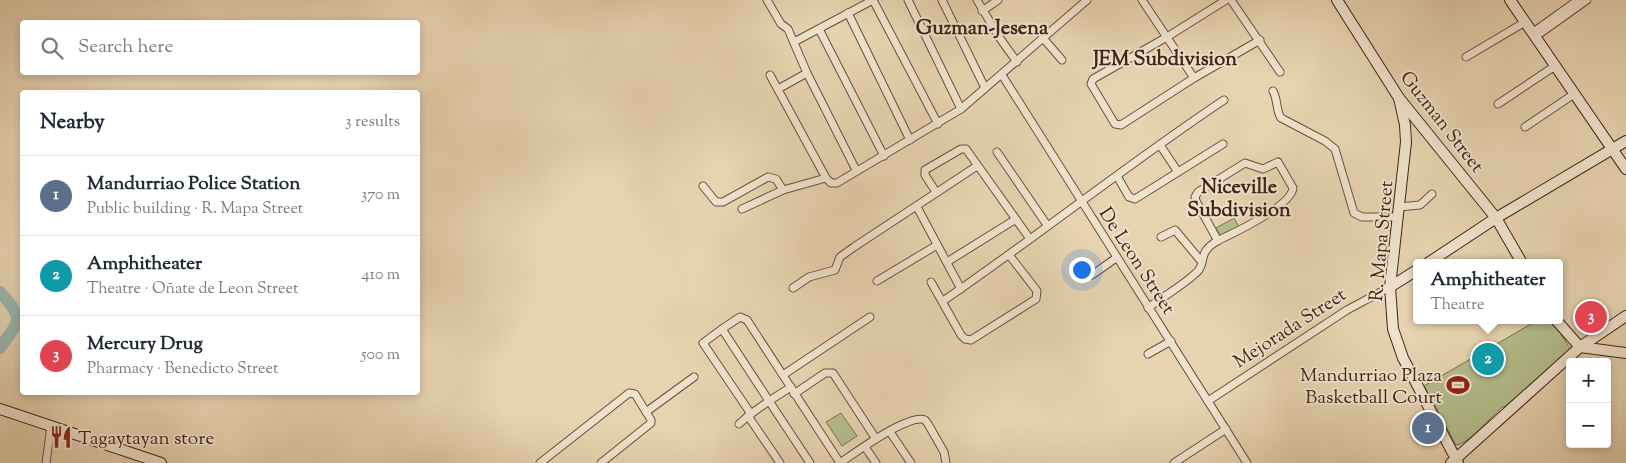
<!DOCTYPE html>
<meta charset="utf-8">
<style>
body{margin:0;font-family:"Sorts Mill Goudy",serif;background:#f6f6f7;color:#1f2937}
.controls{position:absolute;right:15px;bottom:15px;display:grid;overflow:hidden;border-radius:5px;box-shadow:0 2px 8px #0003}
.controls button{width:45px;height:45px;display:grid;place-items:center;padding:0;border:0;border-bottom:1px solid #e0e1e3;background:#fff;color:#1f2937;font:25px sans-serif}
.you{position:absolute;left:1081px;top:269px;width:18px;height:18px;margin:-12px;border:4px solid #fff;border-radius:50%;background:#1a73e8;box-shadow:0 0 0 8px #1a73e833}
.badge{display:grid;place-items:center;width:32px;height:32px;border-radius:50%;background:#7c3aed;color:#fff;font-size:16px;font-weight:700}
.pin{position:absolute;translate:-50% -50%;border:2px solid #fff;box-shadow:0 1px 5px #0006}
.popup{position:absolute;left:1413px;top:259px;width:150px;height:65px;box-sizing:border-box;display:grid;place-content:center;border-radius:5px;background:#fff;filter:drop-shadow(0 1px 4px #0005);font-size:16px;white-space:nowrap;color:#747a83}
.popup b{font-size:19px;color:#1f2937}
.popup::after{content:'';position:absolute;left:50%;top:100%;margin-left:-10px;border:10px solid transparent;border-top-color:#fff}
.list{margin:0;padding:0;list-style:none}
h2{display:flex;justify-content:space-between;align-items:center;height:65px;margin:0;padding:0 20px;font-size:21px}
h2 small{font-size:16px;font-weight:400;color:#747a83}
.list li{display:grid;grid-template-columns:32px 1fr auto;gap:15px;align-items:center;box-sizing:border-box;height:80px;padding:0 20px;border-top:1px solid #e0e1e3}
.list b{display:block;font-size:19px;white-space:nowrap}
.list p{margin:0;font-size:16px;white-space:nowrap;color:#747a83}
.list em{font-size:16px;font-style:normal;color:#747a83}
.icon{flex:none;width:28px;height:28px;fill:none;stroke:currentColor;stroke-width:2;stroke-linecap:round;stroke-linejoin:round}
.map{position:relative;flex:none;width:1626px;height:463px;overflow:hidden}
.search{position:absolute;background:#fff;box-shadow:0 2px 8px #0003;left:20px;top:20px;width:400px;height:55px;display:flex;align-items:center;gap:12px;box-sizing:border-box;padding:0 18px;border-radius:5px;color:#747a83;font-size:19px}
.panel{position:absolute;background:#fff;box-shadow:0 2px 8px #0003;left:20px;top:90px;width:400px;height:305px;border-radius:5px}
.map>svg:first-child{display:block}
.green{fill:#b4bc8c;stroke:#7b7051}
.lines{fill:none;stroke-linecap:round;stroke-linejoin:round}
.river{stroke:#97b7af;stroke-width:12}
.street-casing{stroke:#6b4f3c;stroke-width:9}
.secondary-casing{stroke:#422316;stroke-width:12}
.street{stroke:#efe2cc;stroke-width:7}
.secondary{stroke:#efe2cc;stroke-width:10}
.labels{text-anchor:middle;stroke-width:4;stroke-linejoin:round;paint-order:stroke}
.street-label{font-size:19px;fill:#422316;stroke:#efe2cc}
.poi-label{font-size:19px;fill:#422316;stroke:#efe2cc;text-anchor:end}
.neighbourhood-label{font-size:20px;font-weight:bold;fill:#422316;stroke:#efe2cc}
</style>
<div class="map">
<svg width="1626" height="463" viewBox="0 0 1626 463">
<rect width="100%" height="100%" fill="#e7d3b0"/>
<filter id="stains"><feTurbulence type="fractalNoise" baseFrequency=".004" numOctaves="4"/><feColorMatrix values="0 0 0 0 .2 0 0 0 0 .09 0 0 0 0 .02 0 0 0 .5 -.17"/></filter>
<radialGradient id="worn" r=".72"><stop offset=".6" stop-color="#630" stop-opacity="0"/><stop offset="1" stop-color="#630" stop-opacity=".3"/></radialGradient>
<g class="green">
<polygon points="1234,218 1239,227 1221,237 1216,228"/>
<path d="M1538,320H1552L1571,350L1504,407H1502C1492,416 1466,446 1456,445L1424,386Z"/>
<polygon points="841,413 857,436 842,446 826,422"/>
</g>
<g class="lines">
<path class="river" d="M0,292C26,321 19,320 0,348"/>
<defs>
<g id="street">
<polyline points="767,0 781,24 788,29 807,73 856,170"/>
<polyline points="873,0 938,124"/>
<polyline points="908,0 961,109"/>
<polyline points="942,0 985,88"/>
<polyline points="977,0 999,37 1017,62"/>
<polyline points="1142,0 1194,78"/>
<polyline points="1226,0 1167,37 1093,79 1091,84 1115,124 1121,125 1194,78 1260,40"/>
<polyline points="1231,0 1280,72"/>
<polyline points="982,11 998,0"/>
<polyline points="848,13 910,140"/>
<polyline points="819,29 884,156"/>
<polyline points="1532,33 1578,0"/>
<polyline points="1535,37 1587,0"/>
<polyline points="1043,38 1062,60"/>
<polyline points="794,42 873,0"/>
<polyline points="1466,57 1525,22"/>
<polyline points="770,75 826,178 831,183 837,183 961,109 1087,0"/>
<polyline points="1002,75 1247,463"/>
<polyline points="778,89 807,73"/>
<path d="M1273,91C1278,100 1276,111 1281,118L1325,141L1335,149L1354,213L1362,217H1398"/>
<polyline points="1498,104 1555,66"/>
<polyline points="1525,127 1574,94"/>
<polyline points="1160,145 1178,172"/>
<polyline points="997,152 1047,225"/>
<polyline points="1117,176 1129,197 1135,199 1223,144"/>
<polyline points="703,186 716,202 723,202 768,177 776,179 783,190"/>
<polyline points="936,192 925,175 925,170 961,149 966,149 1030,239"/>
<polyline points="917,207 961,289"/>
<polyline points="1399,207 1420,205 1432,194"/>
<polyline points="742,209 783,190 826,178"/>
<polyline points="1161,237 1175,230 1201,261"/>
<polyline points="947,262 1016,219"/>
<polyline points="1092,275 1116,258"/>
<polyline points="877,281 937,245"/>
<polyline points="931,282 961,335 965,339 971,340 1036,299 1037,291 1010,256"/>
<polyline points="793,288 809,277 835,270 840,257 854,247 977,166"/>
<path d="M943,301C1038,236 1128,164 1224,100"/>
<path d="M1148,308C1164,296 1182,286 1196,273C1208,263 1195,253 1219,240C1236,232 1291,206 1293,188L1278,162L1263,169L1245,163L1198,192L1195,197L1196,201L1218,241"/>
<polyline points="722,329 703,343 751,414"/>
<polyline points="1148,354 1171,341"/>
<polyline points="783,375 870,317"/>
<polyline points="791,387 769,401 810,463"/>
<polyline points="794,394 825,373 833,373 876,439"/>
<polyline points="1208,401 1347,310 1390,287"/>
<polyline points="646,412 694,377"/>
<polyline points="739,424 748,416"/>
<polyline points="890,432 911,463"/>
<polyline points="865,447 876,463"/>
<polyline points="46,463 51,426"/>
<polyline points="540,463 629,393 635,394 651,420 651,423 601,463"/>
<polyline points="780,463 748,416 769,401 722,329 740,317 747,320 840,463"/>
<path d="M840,463C855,453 909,413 925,420L928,424L944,452L946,463"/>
<polyline points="1174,463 1226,429"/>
</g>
<g id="secondary">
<polyline points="1337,0 1399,98 1496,218 1522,263"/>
<polyline points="1510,0 1626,169"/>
<polyline points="1399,98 1405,125 1406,142 1390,287 1393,329 1403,358 1458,463"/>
<polyline points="1428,263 1496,218 1626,141"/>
<polyline points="1390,287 1417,270"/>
<polyline points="1556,320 1580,347"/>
<polyline points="1580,347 1626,353"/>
<polyline points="0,409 161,463"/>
<polyline points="1451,463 1580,347 1626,316"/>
</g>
</defs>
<use href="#street" class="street-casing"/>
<use href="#secondary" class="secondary-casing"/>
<use href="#street" class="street"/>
<use href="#secondary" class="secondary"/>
</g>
<defs>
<symbol id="stadium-bare" viewBox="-9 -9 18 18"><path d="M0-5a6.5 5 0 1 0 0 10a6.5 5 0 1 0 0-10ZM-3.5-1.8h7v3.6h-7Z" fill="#8f2418" stroke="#efe2cc" stroke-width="2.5" paint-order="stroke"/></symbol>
<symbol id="restaurant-bare" viewBox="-9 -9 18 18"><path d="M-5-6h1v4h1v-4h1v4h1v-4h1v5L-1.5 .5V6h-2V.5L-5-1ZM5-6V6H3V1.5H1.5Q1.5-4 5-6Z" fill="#8f2418" stroke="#efe2cc" stroke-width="2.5" paint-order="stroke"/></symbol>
</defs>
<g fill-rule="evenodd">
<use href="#stadium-bare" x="1442" y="369" width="32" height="32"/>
<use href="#restaurant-bare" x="45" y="421" width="32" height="32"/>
</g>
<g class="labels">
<g class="street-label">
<text transform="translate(1443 121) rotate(52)" y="7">Guzman Street</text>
<text transform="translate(1380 241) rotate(-85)" y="7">R. Mapa Street</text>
<text transform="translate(1138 260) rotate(57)" y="7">De Leon Street</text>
<text transform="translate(1289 327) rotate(-33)" y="7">Mejorada Street</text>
</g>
<g class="poi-label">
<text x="1442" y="381">Mandurriao Plaza<tspan x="1442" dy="22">Basketball Court</tspan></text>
<text x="78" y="444" text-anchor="start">Tagaytayan store</text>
</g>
<g class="neighbourhood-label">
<text x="982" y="34">Guzman-Jesena</text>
<text x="1165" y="65">JEM Subdivision</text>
<text x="1239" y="193">Niceville<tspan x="1239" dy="23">Subdivision</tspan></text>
</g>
</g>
<rect width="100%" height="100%" filter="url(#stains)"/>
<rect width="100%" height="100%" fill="url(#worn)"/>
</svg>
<div class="controls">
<button>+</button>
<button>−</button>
</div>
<div class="you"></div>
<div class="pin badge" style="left:1428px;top:428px;background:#5c6f8a">1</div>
<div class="pin badge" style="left:1488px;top:359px;background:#0f9aa8">2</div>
<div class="popup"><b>Amphitheater</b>Theatre</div>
<div class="pin badge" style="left:1591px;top:317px;background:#e0444e">3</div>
<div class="search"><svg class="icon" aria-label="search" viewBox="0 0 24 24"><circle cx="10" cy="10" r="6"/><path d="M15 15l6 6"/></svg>Search here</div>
<section class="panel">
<h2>Nearby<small>3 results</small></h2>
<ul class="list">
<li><span class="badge" style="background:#5c6f8a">1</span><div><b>Mandurriao Police Station</b><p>Public building · R. Mapa Street</p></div><em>370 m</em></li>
<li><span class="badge" style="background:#0f9aa8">2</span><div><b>Amphitheater</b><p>Theatre · Oñate de Leon Street</p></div><em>410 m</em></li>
<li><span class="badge" style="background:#e0444e">3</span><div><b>Mercury Drug</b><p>Pharmacy · Benedicto Street</p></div><em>500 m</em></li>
</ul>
</section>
</div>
